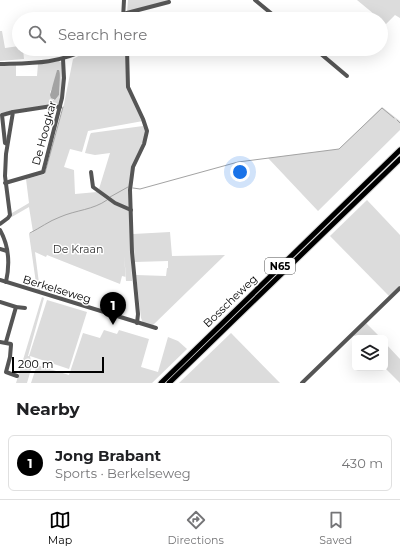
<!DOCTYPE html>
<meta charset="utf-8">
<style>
body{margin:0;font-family:Montserrat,sans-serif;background:#f2f2f2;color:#202124}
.controls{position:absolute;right:12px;bottom:12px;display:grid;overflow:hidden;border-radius:6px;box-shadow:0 4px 16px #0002}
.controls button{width:36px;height:36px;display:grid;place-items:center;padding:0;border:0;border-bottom:1px solid #e0e0e0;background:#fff;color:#202124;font:20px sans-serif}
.scale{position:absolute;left:12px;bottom:10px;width:92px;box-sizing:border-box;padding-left:4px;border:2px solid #000;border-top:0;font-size:11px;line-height:14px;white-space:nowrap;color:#000;-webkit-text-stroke:3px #fff;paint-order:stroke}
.you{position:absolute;left:240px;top:172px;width:14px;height:14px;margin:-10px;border:3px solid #fff;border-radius:50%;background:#1a73e8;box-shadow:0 0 0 6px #1a73e833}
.badge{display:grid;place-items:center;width:26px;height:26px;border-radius:50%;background:#000;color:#fff;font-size:13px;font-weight:700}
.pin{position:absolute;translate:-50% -33px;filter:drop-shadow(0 1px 2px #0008)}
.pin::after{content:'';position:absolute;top:21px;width:14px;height:12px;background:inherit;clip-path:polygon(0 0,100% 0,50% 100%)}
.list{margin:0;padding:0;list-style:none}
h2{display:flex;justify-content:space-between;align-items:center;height:52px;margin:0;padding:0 16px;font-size:17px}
h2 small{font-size:13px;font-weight:400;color:#757577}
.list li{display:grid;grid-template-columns:26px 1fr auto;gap:12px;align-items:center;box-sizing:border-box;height:56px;margin:0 8px 8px;padding:0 8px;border:1px solid #e0e0e0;border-radius:6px}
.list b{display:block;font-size:15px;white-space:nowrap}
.list p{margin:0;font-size:13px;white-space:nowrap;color:#757577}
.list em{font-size:13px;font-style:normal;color:#757577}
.icon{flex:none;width:22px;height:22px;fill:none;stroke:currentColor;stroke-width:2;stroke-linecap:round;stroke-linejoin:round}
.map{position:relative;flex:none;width:400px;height:383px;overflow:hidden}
.search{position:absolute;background:#fff;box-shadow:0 4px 16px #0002;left:12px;right:12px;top:12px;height:44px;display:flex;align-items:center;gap:10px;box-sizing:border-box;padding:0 14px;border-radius:22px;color:#757577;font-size:15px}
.sheet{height:116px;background:#fff}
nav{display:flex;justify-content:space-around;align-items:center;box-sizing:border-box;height:56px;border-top:1px solid #e0e0e0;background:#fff;font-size:11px;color:#757577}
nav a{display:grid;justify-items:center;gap:2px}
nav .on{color:#000}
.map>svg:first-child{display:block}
.green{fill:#dcdcdc;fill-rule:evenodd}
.water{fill:#a3a3a3}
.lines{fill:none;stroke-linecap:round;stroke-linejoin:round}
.stream{stroke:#a3a3a3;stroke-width:1}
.major-casing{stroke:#dbdbdb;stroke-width:7}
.minor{stroke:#555;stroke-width:4}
.major{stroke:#000;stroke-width:5}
.labels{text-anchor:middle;stroke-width:3;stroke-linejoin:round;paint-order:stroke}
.shield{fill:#fff;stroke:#4c4c4c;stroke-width:1}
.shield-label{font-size:10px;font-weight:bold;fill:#000}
.street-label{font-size:11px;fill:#000;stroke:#fff}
.park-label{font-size:11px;fill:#333;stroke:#fff}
</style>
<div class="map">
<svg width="400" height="383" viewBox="0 0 400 383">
<rect width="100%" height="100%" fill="#fff"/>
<g class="green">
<polygon points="128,0 171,0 127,13"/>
<polygon points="357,0 400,0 400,18 395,15 386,24"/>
<polygon points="0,31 2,31 5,48 19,46 19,49 23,49 24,59 0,61"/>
<polygon points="91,49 126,49 127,87 143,121 88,131 82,152 70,149 64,167 74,170 75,194 97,192 107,200 110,198 99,189 110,153 95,155 85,153 90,135 91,133 143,126 145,130 145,137 136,158 129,207 132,281 126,281 124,255 126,277 122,276 120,284 47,255 46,257 35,252 40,291 37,290 29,234 33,232 29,207 10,218 12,213 29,203 26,179 45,174 64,104 73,59"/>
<path d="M59,61L62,63L63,84L60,102L58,104L0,113V66L16,65V76H37L38,64ZM57,70H58C61,77 58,86 59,95L55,100H53L50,92L54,84Z"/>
<polygon points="382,107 400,121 400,130 318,211 268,158 339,149"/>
<polygon points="367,200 400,235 400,286 389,296 330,236"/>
<polygon points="170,232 172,256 225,255 152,326 143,323 141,318 136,275 166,276 167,268 168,268 168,261 135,262 133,234"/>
<polygon points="42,297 44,298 28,356 29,356 47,300 87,312 69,369 30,356 32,366 27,383 16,383"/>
<polygon points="366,323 381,338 356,338 354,335"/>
<polygon points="104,330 117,334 119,330 149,339 141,367 158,372 168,337 178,341 187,349 152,383 31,383 37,365 69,375 83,333 100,338"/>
<polygon points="231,333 280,383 179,383"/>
<polygon points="385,343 400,359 400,383 385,368"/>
</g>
<path class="water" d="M57,70H59C61,74 59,87 59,95L55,100L51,98L50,95Z"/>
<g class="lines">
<g class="stream">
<polyline points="397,120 400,123"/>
<polyline points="45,173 63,107"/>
<polyline points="133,188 140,189 238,162 339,149 382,108 394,118"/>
<polyline points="110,197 128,187"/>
<path d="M30,233C40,228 49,221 60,217C76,210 93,210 107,200"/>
</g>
<defs>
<g id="major">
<polyline points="161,383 400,150"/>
<polyline points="169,383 400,159"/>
</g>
</defs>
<use href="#major" class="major-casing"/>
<g class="minor">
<polyline points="255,0 278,19"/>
<polyline points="123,14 169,2"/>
<polyline points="123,19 124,0"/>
<polyline points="127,49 128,87 143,119 147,131 144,144 133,167 130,190 132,252 138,314 137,323"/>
<polyline points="315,49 347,76"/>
<path d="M0,64C32,63 57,64 87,49"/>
<polyline points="7,144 5,143 2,115 13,112"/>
<polyline points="91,172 93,187 115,203 131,210"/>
<polyline points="5,183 43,172 62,98 64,78 63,59"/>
<polyline points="0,224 8,218 10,215 5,176 6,154 13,112 52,106 60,107"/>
<path d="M0,230C9,246 10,264 6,282"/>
<polyline points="0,249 7,251"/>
<polyline points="0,280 156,328"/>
<polyline points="0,302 16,307 25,308"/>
<polyline points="0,342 11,344 11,345 10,357 6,372 17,376"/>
<polyline points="6,342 16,307"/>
<polyline points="302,383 400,288"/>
</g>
<use href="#major" class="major"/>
</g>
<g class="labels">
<rect class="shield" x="265" y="258" width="30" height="16" rx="3"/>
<g class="shield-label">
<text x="280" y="270">N65</text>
</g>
<g class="street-label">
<text transform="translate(44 133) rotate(-75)" y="4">De Hoogkar</text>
<text transform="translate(57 289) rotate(17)" y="4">Berkelseweg</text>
<text transform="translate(230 301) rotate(-44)" y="4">Bosscheweg</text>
</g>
<g class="park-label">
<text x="78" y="253">De Kraan</text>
</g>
</g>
</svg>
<div class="controls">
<button><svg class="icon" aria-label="layers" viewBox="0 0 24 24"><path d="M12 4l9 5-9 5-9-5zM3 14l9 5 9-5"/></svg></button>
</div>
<div class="scale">200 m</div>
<div class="you"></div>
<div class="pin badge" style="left:113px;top:325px">1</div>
<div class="search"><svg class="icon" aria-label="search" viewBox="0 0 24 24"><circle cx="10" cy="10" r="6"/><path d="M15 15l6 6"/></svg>Search here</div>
</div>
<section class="sheet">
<h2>Nearby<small></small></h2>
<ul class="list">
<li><span class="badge">1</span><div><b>Jong Brabant</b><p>Sports · Berkelseweg</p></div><em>430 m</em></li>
</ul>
</section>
<nav>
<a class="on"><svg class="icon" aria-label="map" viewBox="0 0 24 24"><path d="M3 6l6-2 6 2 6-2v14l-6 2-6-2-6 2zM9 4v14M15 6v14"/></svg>Map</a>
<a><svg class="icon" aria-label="directions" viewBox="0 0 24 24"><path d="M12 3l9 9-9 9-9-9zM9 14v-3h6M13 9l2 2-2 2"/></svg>Directions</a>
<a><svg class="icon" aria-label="saved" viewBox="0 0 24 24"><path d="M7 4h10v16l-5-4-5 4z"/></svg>Saved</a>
</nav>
